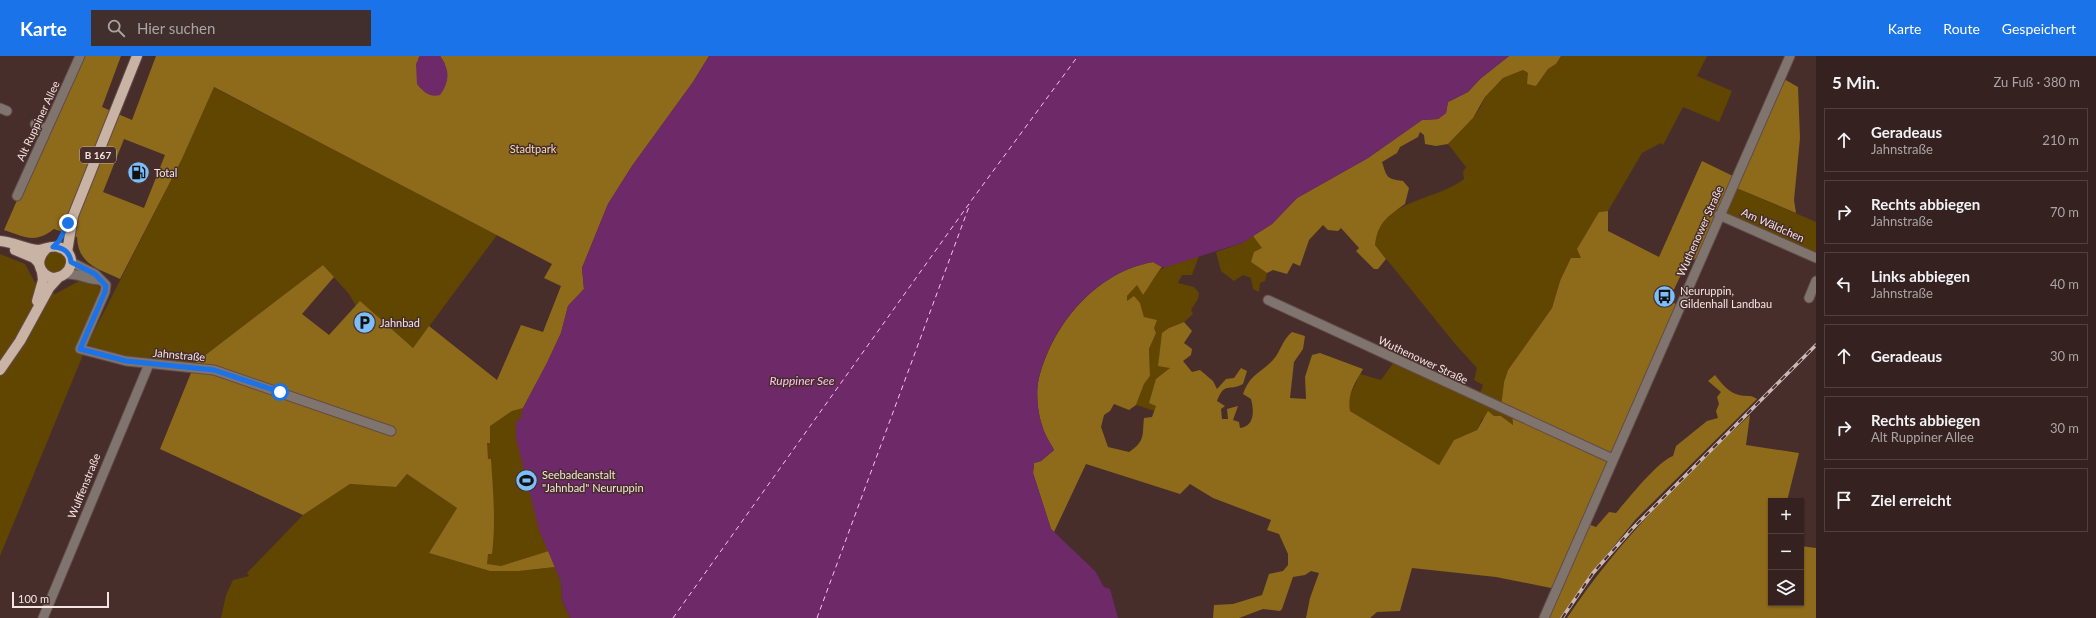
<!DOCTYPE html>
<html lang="de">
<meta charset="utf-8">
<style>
body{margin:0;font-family:Lato,sans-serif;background:#402f2d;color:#f1f3f6}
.controls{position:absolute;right:12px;bottom:12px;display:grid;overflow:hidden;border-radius:0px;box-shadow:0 1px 3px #0004}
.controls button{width:36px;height:36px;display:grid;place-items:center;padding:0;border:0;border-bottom:1px solid #4f3f3e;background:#352220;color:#f1f3f6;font:20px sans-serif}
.scale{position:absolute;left:12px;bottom:10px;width:97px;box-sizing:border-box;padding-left:4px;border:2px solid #f5e4e2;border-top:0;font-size:11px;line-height:14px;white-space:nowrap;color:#f5e4e2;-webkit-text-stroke:3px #472e2b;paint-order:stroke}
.stop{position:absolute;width:12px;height:12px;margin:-9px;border:3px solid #1a73e8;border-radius:50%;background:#fff}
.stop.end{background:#1a73e8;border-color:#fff;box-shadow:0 1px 4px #0008}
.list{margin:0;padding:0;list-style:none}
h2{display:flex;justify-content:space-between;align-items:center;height:52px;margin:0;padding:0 16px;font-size:17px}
h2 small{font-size:13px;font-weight:400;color:#aaa4a5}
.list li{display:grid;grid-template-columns:26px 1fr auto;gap:12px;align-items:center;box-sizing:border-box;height:64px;margin:0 8px 8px;padding:0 8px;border:1px solid #4f3f3e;border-radius:0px}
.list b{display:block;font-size:15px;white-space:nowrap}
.list p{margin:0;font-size:13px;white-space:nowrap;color:#aaa4a5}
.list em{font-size:13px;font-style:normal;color:#aaa4a5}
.icon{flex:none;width:22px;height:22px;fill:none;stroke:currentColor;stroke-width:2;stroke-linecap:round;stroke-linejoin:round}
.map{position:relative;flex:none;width:1816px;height:562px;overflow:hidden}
header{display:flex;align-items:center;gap:24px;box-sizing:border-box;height:56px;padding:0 20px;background:#1a73e8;color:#fff}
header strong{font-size:19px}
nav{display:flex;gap:22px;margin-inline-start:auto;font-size:14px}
.search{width:280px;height:36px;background:#402f2d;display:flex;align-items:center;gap:10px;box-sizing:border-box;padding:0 14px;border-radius:0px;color:#aaa4a5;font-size:15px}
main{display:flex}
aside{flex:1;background:#352220}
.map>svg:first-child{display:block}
.green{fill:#614601}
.forest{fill:#8e6a1b;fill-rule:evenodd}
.water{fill:#6e2969}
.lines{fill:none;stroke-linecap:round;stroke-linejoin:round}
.ferry{stroke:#fbc0f4;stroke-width:1;stroke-dasharray:5 4;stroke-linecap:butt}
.minor-casing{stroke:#634b48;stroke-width:11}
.major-casing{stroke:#634b48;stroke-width:12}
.minor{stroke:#7f746e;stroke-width:9}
.major{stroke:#c9b3a5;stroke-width:10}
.rail-casing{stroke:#cbb8b6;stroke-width:3.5}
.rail{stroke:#472e2b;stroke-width:2;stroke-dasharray:6;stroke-linecap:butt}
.route{stroke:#1a73e8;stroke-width:5}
.labels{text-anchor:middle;stroke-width:3;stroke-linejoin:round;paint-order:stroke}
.shield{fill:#472e2b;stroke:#c1adab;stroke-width:1}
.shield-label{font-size:10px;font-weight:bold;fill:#f5e4e2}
.street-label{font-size:11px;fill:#f5e4e2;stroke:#472e2b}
.park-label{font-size:11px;fill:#f7dfb3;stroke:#472e2b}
.poi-label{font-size:11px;fill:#f5e4e2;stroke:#472e2b;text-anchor:start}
.water-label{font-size:12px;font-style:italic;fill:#fbc0f4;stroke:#472e2b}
</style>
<header>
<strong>Karte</strong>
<div class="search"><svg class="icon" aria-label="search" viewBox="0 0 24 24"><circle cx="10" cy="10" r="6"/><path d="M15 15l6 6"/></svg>Hier suchen</div>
<nav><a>Karte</a><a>Route</a><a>Gespeichert</a></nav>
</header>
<main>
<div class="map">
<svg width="1816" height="562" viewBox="0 0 1816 562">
<rect width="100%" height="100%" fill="#472e2b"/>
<g class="green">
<path d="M1561,0H1707L1697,20L1732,35L1719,66L1683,51L1663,89L1661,87L1642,97L1608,155L1599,156L1581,202L1560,225L1552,252L1508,314L1504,326L1501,351L1479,340L1483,329L1474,324L1477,312L1456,289L1375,189C1375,184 1375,178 1377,174C1390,145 1440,142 1464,123L1463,116L1466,111L1448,88L1473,62L1481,50L1485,41L1503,22L1523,14L1528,17L1536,30L1548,13L1556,8Z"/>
<polygon points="213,31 497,179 413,292 360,246 356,250 349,238 323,209 195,307 149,308 87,289 181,105"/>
<polygon points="1734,131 1816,166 1816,198 1720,159"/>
<polygon points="1253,180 1263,192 1251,206 1267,217 1265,225 1260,227 1259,236 1253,233 1251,222 1243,219 1234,225 1221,215 1216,196 1242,187"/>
<circle cx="55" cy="206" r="11"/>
<polygon points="0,198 25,208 38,232 55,238 81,224 85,224 99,230 101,236 85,294 0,500"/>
<path d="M1199,200L1192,219H1182L1178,227L1194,231L1199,237L1198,243L1191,254L1193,258L1184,266L1169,272L1170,312L1166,317L1155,355L1136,349L1144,328L1150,320L1149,293L1156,277L1144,261L1140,247L1127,245V240L1137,228L1143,239C1148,233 1149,225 1154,220C1164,207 1184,205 1199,200Z"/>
<polygon points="1394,306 1512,359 1513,369 1501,360 1482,363 1477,374 1454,384 1439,409 1350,355 1348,344 1360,318 1381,324"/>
<polygon points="527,345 523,352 552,501 501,512 483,511 483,373"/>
<polygon points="407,418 457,452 429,497 490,515 519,515 555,511 561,526 562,544 570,562 221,562 226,539 233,524 249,520 247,517 303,459 350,428 396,431"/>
</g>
<g class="forest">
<path d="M80,0H121L102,51L132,64L156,0H420L418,3L445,8L440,0H709L693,26L632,110L608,148L582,212L584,233L568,250L561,277L547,307L523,352L512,355L490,370V387H487L488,403H491C493,435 496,466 492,498H488L487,508L501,510L549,495L555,511L519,515H490L429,497L457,452L407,418L396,431L350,428L303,459L160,393L195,307L323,209L334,221L302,258L329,279L360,245L413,292L429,270L497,324L521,269L543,276L561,230L544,222L552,208L214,31L181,105L120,223C99,213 78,209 77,181L54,173C34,188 26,181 4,174ZM124,83L165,99L144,152L103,136Z"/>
<path d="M1509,0H1561L1556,8L1548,13L1536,30L1527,28L1528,17L1523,14L1503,22L1485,41L1473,62L1448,88L1436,90L1425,88L1424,79L1420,76L1418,81L1400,91L1397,97L1382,106C1387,121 1386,123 1403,125L1409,132L1405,148C1387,161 1378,166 1375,189L1386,203L1378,213H1374L1356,195L1359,192L1341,172L1338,175L1328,174L1323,169L1309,184L1300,210L1293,207L1287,218L1273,214L1267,217L1251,206L1254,196L1262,192L1253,180L1272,168L1297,142L1368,102L1422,64L1438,63L1446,57L1448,46L1468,36L1480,23Z"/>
<polygon points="1784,23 1798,31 1800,82 1794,144 1796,157 1734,131"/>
<path d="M1702,105L1737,122L1700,200L1686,208L1670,242L1677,250L1588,468L1596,471L1609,456L1616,457C1628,443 1657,406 1673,400L1676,390L1707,365L1718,362L1716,355L1719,348L1717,341L1721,336L1708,325L1715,319C1722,328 1728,336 1739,339C1746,341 1750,338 1757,343L1636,463L1595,513L1560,562H1545L1557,525L1551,532L1496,521L1412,512L1400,555L1377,556L1370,562H1306L1310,542L1319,517L1311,515L1305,519L1293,521L1282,553L1280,555L1263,553L1239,562H1213L1214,549L1233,548L1262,539L1269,518L1283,515L1288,509V498L1279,478L1267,474L1271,464L1213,442L1190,428L1180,438L1086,408L1054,476L1051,473L1033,417L1034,407L1041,405L1054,394C1050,386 1044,378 1042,369C1038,358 1036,339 1038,327C1050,271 1095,216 1153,206L1162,211C1154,220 1150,230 1143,239L1137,229L1127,240V245L1134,240L1140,247L1144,261L1157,264L1154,272L1156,277L1149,293L1150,320L1144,328L1136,349L1129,354L1114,348L1110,355L1104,359L1101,371L1108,391L1129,396C1146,385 1142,378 1144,362L1152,361L1156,350L1149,347L1156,323L1170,312L1158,310L1162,277L1169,272L1184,266L1192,275L1184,287L1192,293L1191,299L1183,305L1192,316L1200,314L1213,325L1217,333L1226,323L1234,322L1241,312L1247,315L1243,328C1228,336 1225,325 1217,345L1225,350L1221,353L1222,363H1228L1227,353L1238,350L1233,364L1239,366L1240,372C1255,370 1254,354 1251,343L1243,338C1251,317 1260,318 1273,304C1281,295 1282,284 1292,276L1305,280L1303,293L1294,306L1290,342L1306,343L1305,321L1312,299L1320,297L1363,313C1355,327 1347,338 1350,355L1439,409L1454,384L1477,374L1488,355L1494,360H1501L1513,369L1512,357L1501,351L1504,326L1508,314L1552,252L1560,225L1571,202H1581L1577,193L1599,156L1608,155V175L1659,201Z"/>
<path d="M1750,359L1746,389L1799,397L1787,445H1771V547H1801V490L1816,492V562H1567C1617,486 1683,421 1750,359Z"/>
</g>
<g class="water">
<path d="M420,0H440C450,14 450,25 440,39C430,42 423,36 417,28L416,8Z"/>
<path d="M709,0H1509L1480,23L1468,36L1448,46L1446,57L1438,63L1422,64L1368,102L1297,142L1272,168L1242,187L1166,211H1162L1153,206C1095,216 1049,271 1038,327C1036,339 1038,358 1042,369C1044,378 1050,386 1054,394L1041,405L1034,407L1033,417L1051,473L1095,515L1104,531L1110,533L1118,562H570L562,544L561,526L539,474L516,382V366L521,362L523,352L547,307L561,277L568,250L584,233L582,212L608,148L632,110L693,26Z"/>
</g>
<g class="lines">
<g class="ferry">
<polyline points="673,562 971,145 1078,0"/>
<polyline points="817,562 970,148"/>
</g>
<defs>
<g id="minor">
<polyline points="0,52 7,55"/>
<polyline points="35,68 46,73"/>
<polyline points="17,140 80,0"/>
<polyline points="1719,159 1816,202"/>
<polyline points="71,206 95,218 106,229 105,236 80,293 126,305 214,314 391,375"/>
<path d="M66,218C78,217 88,224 100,224"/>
<polyline points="1809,242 1816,225"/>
<polyline points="1268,244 1613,403"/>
<polyline points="43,562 149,308"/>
<polyline points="1544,562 1790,0"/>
</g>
<g id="major">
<path d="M0,185C13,186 24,192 37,194C44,194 51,189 58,191C78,195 74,222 52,222C38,217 35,204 46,193"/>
<polyline points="15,194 34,202 39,207"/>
<polyline points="67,196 73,160 137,0"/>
<polyline points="37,245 43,224 42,216"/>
<polyline points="0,314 20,285 49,232 58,222"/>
</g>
</defs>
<use href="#minor" class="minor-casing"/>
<use href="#major" class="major-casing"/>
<use href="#minor" class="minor"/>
<use href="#major" class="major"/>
<defs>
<polyline id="rail" points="1562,562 1593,517 1632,473 1816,289"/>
</defs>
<use href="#rail" class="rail-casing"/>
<use href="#rail" class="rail"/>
</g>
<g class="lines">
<path class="route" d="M68,167L59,185L53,191C63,191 70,196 71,206L95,218L106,230L105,236L80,293L126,305L214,314L280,336"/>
</g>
<defs>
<symbol id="fuel-disc" viewBox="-11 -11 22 22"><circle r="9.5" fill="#7cbef9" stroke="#472e2b"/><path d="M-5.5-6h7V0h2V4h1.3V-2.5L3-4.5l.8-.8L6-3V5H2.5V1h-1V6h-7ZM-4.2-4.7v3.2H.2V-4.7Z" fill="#111"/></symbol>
<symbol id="bus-disc" viewBox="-11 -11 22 22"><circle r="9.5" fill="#7cbef9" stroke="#472e2b"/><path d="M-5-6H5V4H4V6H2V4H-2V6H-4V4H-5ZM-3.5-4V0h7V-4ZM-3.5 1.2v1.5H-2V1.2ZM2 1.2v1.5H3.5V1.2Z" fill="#111"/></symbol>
<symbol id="parking-disc" viewBox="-11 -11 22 22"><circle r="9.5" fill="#7cbef9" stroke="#472e2b"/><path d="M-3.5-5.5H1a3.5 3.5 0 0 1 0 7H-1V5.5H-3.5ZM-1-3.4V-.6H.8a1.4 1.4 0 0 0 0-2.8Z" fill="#111"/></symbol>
<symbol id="stadium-disc" viewBox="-11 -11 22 22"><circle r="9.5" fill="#7cbef9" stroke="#472e2b"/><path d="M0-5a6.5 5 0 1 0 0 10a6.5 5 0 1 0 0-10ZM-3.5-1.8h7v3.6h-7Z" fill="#111"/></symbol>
</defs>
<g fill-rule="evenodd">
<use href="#fuel-disc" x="126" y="104" width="25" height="25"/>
<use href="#bus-disc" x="1652" y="228" width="25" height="25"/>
<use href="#parking-disc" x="352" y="254" width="25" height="25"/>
<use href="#stadium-disc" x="514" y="412" width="25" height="25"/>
</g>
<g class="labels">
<rect class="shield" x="80" y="91" width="36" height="16" rx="3"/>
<g class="shield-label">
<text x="98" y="103">B 167</text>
</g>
<g class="street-label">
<text transform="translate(38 65) rotate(-65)" y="4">Alt Ruppiner Allee</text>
<text transform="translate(1773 169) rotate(24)" y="4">Am Wäldchen</text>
<text transform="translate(1700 175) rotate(-66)" y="4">Wuthenower Straße</text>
<text transform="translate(179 299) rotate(5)" y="4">Jahnstraße</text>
<text transform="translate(1423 304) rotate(25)" y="4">Wuthenower Straße</text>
<text transform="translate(84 430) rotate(-68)" y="4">Wulffenstraße</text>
</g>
<g class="park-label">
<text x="533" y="97">Stadtpark</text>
</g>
<g class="poi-label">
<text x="154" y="121">Total</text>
<text x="1680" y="239">Neuruppin,<tspan x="1680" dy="13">Gildenhall Landbau</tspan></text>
<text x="380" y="271">Jahnbad</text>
<text x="542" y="423">Seebadeanstalt<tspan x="542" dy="13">"Jahnbad" Neuruppin</tspan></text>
</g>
<g class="water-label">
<text x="802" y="329">Ruppiner See</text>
</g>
</g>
</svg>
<div class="controls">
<button>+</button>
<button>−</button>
<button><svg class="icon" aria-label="layers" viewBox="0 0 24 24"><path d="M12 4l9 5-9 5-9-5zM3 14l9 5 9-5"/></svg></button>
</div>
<div class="scale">100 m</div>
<div class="stop" style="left:280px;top:336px"></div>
<div class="stop end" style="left:68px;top:167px"></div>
</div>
<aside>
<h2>5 Min.<small>Zu Fuß · 380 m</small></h2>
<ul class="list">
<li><svg class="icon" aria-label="ahead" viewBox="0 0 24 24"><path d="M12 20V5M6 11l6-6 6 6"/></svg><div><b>Geradeaus</b><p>Jahnstraße</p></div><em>210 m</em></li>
<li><svg class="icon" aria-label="right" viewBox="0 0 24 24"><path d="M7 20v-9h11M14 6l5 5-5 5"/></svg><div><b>Rechts abbiegen</b><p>Jahnstraße</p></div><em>70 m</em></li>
<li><svg class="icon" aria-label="left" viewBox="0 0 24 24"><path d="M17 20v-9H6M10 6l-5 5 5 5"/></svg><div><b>Links abbiegen</b><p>Jahnstraße</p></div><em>40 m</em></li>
<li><svg class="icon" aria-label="ahead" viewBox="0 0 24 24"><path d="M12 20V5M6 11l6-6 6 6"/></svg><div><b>Geradeaus</b></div><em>30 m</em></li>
<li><svg class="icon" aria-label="right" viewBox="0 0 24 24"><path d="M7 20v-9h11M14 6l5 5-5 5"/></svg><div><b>Rechts abbiegen</b><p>Alt Ruppiner Allee</p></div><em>30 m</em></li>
<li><svg class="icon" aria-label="arrive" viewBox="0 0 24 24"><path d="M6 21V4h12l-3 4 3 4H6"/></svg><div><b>Ziel erreicht</b></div></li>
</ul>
</aside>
</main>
